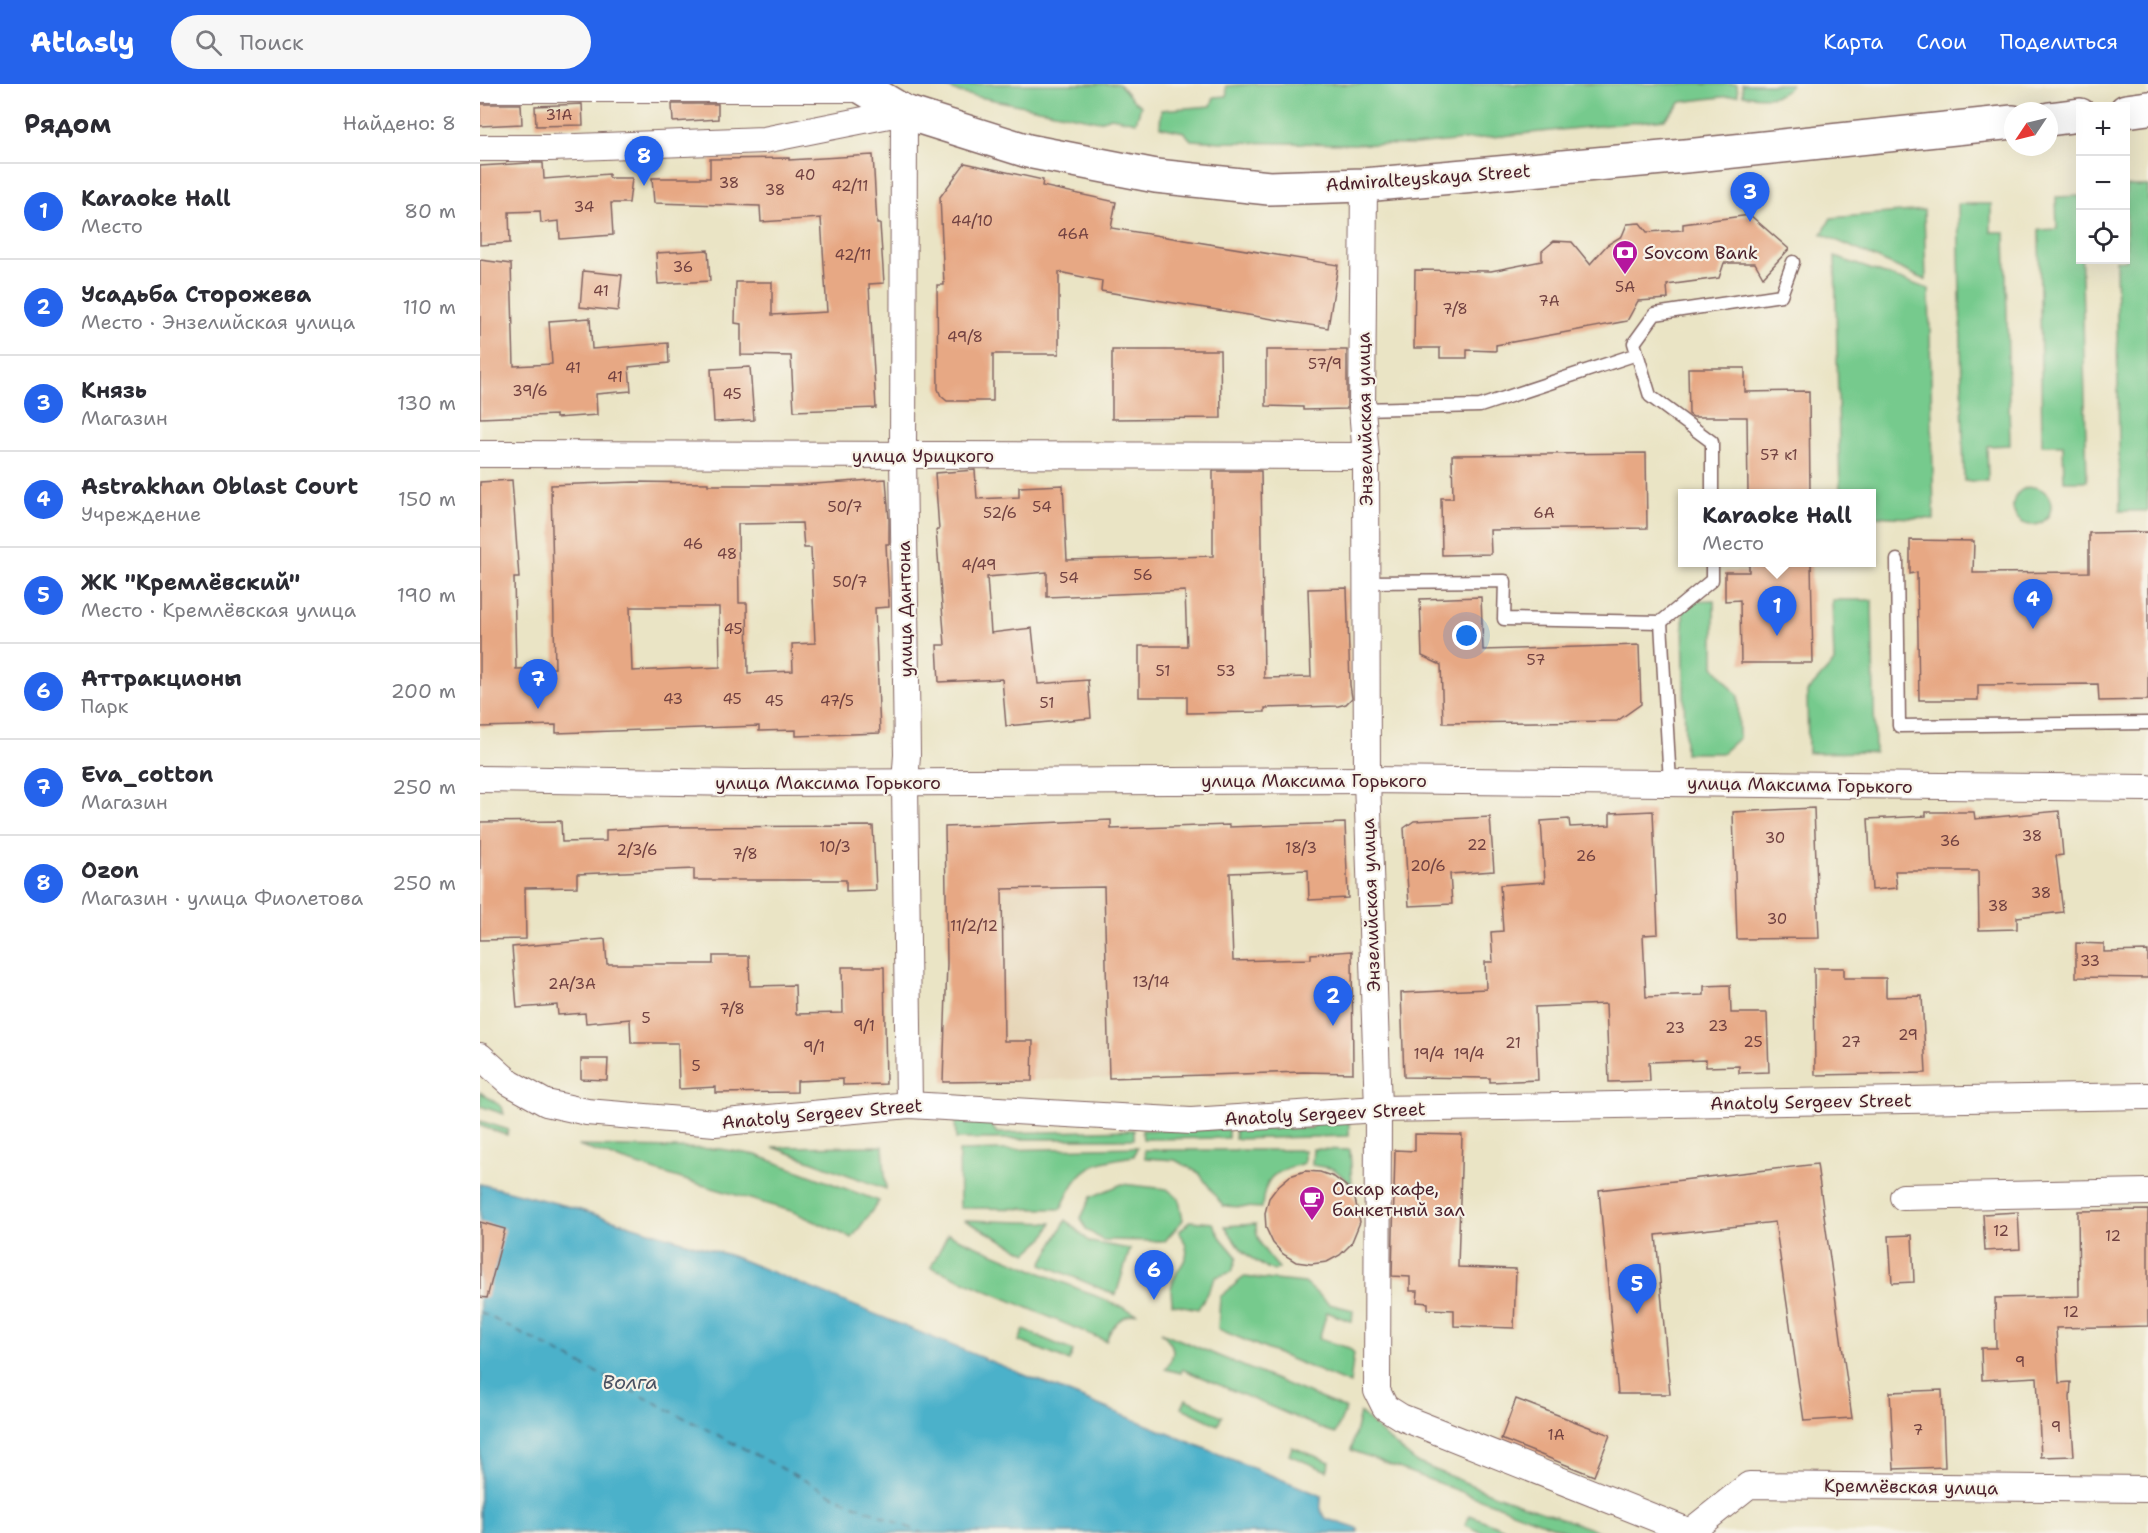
<!DOCTYPE html>
<html lang="ru">
<meta charset="utf-8">
<style>
body{margin:0;font-family:"Shantell Sans",sans-serif;background:#f7f7f7;color:#2b2b33}
.controls{position:absolute;right:18px;top:18px;display:grid;overflow:hidden;border-radius:0px;box-shadow:0 6px 24px #0002}
.controls button{width:54px;height:54px;display:grid;place-items:center;padding:0;border:0;border-bottom:2px solid #e1e1e2;background:#fff;color:#2b2b33;font:30px sans-serif}
.compass{position:absolute;left:1524px;top:18px;width:54px;height:54px;border-radius:50%;background:#fff;box-shadow:0 6px 24px #0002;rotate:235deg}
.you{position:absolute;left:987px;top:552px;width:21px;height:21px;margin:-15px;border:4px solid #fff;border-radius:50%;background:#1a73e8;box-shadow:0 0 0 9px #1a73e833}
.badge{display:grid;place-items:center;width:39px;height:39px;border-radius:50%;background:#2563eb;color:#fff;font-size:20px;font-weight:700}
.pin{position:absolute;translate:-50% -50px;filter:drop-shadow(0 2px 3px #0008)}
.pin::after{content:'';position:absolute;top:32px;width:21px;height:18px;background:inherit;clip-path:polygon(0 0,100% 0,50% 100%)}
.popup{position:absolute;left:1198px;top:405px;width:198px;height:78px;box-sizing:border-box;display:grid;place-content:center;border-radius:0px;background:#fff;filter:drop-shadow(0 2px 4px #0005);font-size:20px;white-space:nowrap;color:#7c7c81}
.popup b{font-size:22px;color:#2b2b33}
.popup::after{content:'';position:absolute;left:50%;top:100%;margin-left:-12px;border:12px solid transparent;border-top-color:#fff}
.list{margin:0;padding:0;list-style:none}
h2{display:flex;justify-content:space-between;align-items:center;height:78px;margin:0;padding:0 24px;font-size:26px}
h2 small{font-size:20px;font-weight:400;color:#7c7c81}
.list li{display:grid;grid-template-columns:39px 1fr auto;gap:18px;align-items:center;box-sizing:border-box;height:96px;padding:0 24px;border-top:2px solid #e1e1e2}
.list b{display:block;font-size:22px;white-space:nowrap}
.list p{margin:0;font-size:20px;white-space:nowrap;color:#7c7c81}
.list em{font-size:20px;font-style:normal;color:#7c7c81}
.icon{flex:none;width:33px;height:33px;fill:none;stroke:currentColor;stroke-width:2;stroke-linecap:round;stroke-linejoin:round}
.map{position:relative;flex:none;width:1668px;height:1449px;overflow:hidden}
header{display:flex;align-items:center;gap:36px;box-sizing:border-box;height:84px;padding:0 30px;background:#2563eb;color:#fff}
header strong{font-size:28px}
nav{display:flex;gap:33px;margin-inline-start:auto;font-size:21px}
.search{width:420px;height:54px;background:#f7f7f7;display:flex;align-items:center;gap:15px;box-sizing:border-box;padding:0 21px;border-radius:33px;color:#7c7c81;font-size:22px}
main{display:flex}
aside{flex:1;background:#fff}
.map>svg:first-child{display:block}
.built{fill:#e6d5b7}
.green{fill:#76ca8d;stroke:#60745c;stroke-width:1.5}
.water{fill:#4bb1ca;stroke:#4a687a;stroke-width:1.5}
.lines{fill:none;stroke-linecap:round;stroke-linejoin:round}
.ferry{stroke:#4a5263;stroke-width:1.5;stroke-dasharray:8 6;stroke-linecap:butt}
.building{fill:#e7a884;fill-rule:evenodd}
.service-casing{stroke:#826461;stroke-width:15}
.minor-casing{stroke:#826461;stroke-width:28}
.secondary-casing{stroke:#826461;stroke-width:36}
.service{stroke:#fff;stroke-width:12}
.minor{stroke:#fff;stroke-width:26}
.secondary{stroke:#fff;stroke-width:33}
.labels{text-anchor:middle;stroke-width:4.5;stroke-linejoin:round;paint-order:stroke}
.number-label{font-size:15px;fill:#714141}
.street-label{font-size:18px;fill:#4a1f2b;stroke:#f7f3e8}
.poi-label{font-size:18px;fill:#4a1f2b;stroke:#f7f3e8;text-anchor:start}
.water-label{font-size:20px;font-style:italic;fill:#4a5263;stroke:#f7f3e8}
</style>
<header>
<strong>Atlasly</strong>
<div class="search"><svg class="icon" aria-label="search" viewBox="0 0 24 24"><circle cx="10" cy="10" r="6"/><path d="M15 15l6 6"/></svg>Поиск</div>
<nav><a>Карта</a><a>Слои</a><a>Поделиться</a></nav>
</header>
<main>
<aside>
<h2>Рядом<small>Найдено: 8</small></h2>
<ul class="list">
<li><span class="badge">1</span><div><b>Karaoke Hall</b><p>Место</p></div><em>80 m</em></li>
<li><span class="badge">2</span><div><b>Усадьба Сторожева</b><p>Место · Энзелийская улица</p></div><em>110 m</em></li>
<li><span class="badge">3</span><div><b>Князь</b><p>Магазин</p></div><em>130 m</em></li>
<li><span class="badge">4</span><div><b>Astrakhan Oblast Court</b><p>Учреждение</p></div><em>150 m</em></li>
<li><span class="badge">5</span><div><b>ЖК &quot;Кремлёвский&quot;</b><p>Место · Кремлёвская улица</p></div><em>190 m</em></li>
<li><span class="badge">6</span><div><b>Аттракционы</b><p>Парк</p></div><em>200 m</em></li>
<li><span class="badge">7</span><div><b>Eva_cotton</b><p>Магазин</p></div><em>250 m</em></li>
<li><span class="badge">8</span><div><b>Ozon</b><p>Магазин · улица Фиолетова</p></div><em>250 m</em></li>
</ul>
</aside>
<div class="map">
<svg width="1668" height="1449" viewBox="0 0 1668 1449">
<rect width="100%" height="100%" fill="#f7f3e8"/>
<filter id="ink" filterUnits="userSpaceOnUse"><feTurbulence type="fractalNoise" baseFrequency=".0167" numOctaves="2"/><feDisplacementMap in="SourceGraphic" scale="12" xChannelSelector="R" yChannelSelector="G"/><feConvolveMatrix kernelMatrix="1 2 1 2 8 2 1 2 1" color-interpolation-filters="sRGB"/></filter>
<filter id="wash" filterUnits="userSpaceOnUse"><feTurbulence type="fractalNoise" baseFrequency=".008" numOctaves="4" result="noise"/><feDisplacementMap in="SourceGraphic" scale="24" xChannelSelector="R" yChannelSelector="G"/><feGaussianBlur stdDeviation="1.35" result="paint"/><feColorMatrix in="noise" values="0 0 0 0 0 0 0 0 0 0 0 0 0 0 0 0 0 1.4 0 .05"/><feComposite in="paint" operator="in"/></filter>
<g filter="url(#wash)">
<rect width="100%" height="100%" fill="#eae4c5"/>
<polygon class="built" points="631,736 631,745 710,742 718,992 466,999 463,998 467,879 465,743"/>
<g class="green">
<polygon points="461,0 639,0 653,16 661,22 656,38 631,33 619,37 479,9"/>
<polygon points="776,0 1257,0 1258,11 1201,18 1185,35 935,61 742,58 711,56 704,48 680,43 681,26 731,22 734,13 747,12 746,2"/>
<path d="M1262,0H1311C1302,17 1280,13 1263,11Z"/>
<polygon points="1646,102 1668,102 1668,427 1640,427 1636,176 1646,176"/>
<polygon points="1600,112 1607,397 1584,397 1583,361 1562,361 1559,146 1577,145 1576,113"/>
<polygon points="1478,120 1511,120 1511,148 1525,148 1530,361 1507,362 1508,397 1484,397"/>
<polygon points="1444,126 1446,196 1342,150 1351,134"/>
<polygon points="1355,173 1449,205 1454,435 1392,432 1392,410 1360,409"/>
<circle cx="1552" cy="422" r="19"/>
<polygon points="1234,516 1234,582 1258,612 1259,654 1242,669 1205,669 1203,517"/>
<polygon points="1352,516 1392,516 1395,668 1328,669 1327,608 1354,578"/>
<polygon points="0,1008 22,1023 24,1030 0,1022"/>
<polygon points="869,1032 869,1052 755,1055 755,1045 832,1044 837,1034"/>
<polygon points="506,1034 517,1049 654,1046 654,1055 476,1055 475,1035"/>
<polygon points="0,1037 29,1046 27,1051 0,1042"/>
<polygon points="748,1045 748,1054 663,1055 662,1046"/>
<polygon points="98,1062 241,1065 276,1071 399,1117 372,1154 311,1127 208,1097"/>
<polygon points="403,1062 406,1105 293,1063"/>
<path d="M657,1063L654,1072C610,1079 600,1081 581,1125L480,1124L479,1067Z"/>
<polygon points="833,1065 870,1066 872,1101 854,1085 832,1081"/>
<path d="M664,1066H824V1079C794,1088 784,1091 782,1124L743,1122L719,1089L695,1076L665,1074Z"/>
<polygon points="642,1100 687,1105 699,1115 703,1136 685,1157 622,1156 606,1145 601,1134 611,1113"/>
<polygon points="484,1136 572,1139 564,1154 547,1169"/>
<polygon points="586,1136 610,1158 650,1165 636,1211 562,1180"/>
<path d="M710,1137L733,1139L741,1154L757,1173L752,1188L736,1193L718,1225L692,1220C692,1215 691,1210 691,1205C694,1180 719,1177 699,1148Z"/>
<path d="M776,1140C775,1158 788,1171 799,1184L794,1187C770,1177 759,1165 745,1142Z"/>
<path d="M468,1150L656,1229C639,1233 632,1241 626,1257L451,1183Z"/>
<polygon points="764,1193 825,1199 849,1220 873,1226 872,1238 847,1228 839,1255 869,1264 874,1269 870,1300 738,1245 740,1213"/>
<polygon points="544,1246 593,1267 589,1277 539,1257"/>
<path d="M681,1248L866,1325L855,1350L702,1285L701,1289L685,1285C698,1269 694,1260 681,1248Z"/>
<polygon points="706,1315 742,1332 738,1341 702,1324"/>
<polygon points="880,1329 909,1356 936,1378 1013,1410 1123,1449 1090,1449 871,1366"/>
<polygon points="812,1363 850,1378 847,1387 809,1371"/>
<polygon points="990,1431 1029,1447 1028,1449 1003,1449 985,1441"/>
</g>
<path class="water" d="M0,1100L87,1122L252,1172L842,1412C840,1422 839,1428 847,1435L878,1445V1449H0Z"/>
<g class="lines">
<polyline class="ferry" points="0,1228 357,1413 442,1449"/>
</g>
<g id="blocks">
<g class="building">
<polygon points="0,20 41,20 42,40 0,42"/>
<polygon points="102,20 103,41 56,42 55,22"/>
<polygon points="192,20 238,20 238,35 193,38"/>
<polygon points="393,71 397,140 400,140 404,199 389,200 396,324 314,327 311,272 261,271 261,240 255,239 256,198 292,198 292,231 347,228 341,134 281,138 280,122 174,119 172,94 230,94 230,75 309,74 309,76"/>
<polygon points="48,79 63,79 64,95 129,90 129,94 152,94 149,119 131,119 133,151 80,155 79,137 61,139 60,127 29,128 30,159 0,161 0,82"/>
<polygon points="485,79 563,96 562,102 636,118 631,144 858,181 848,244 621,207 622,197 579,188 579,270 513,270 513,317 467,317 461,312 458,305 457,201 464,201 460,113"/>
<polygon points="1270,131 1309,165 1283,193 1275,179 1244,179 1239,194 1187,201 1188,215 1158,217 1147,237 1016,261 1016,267 987,266 987,274 960,274 960,264 934,264 935,186 1011,187 1062,177 1062,167 1074,157 1092,158 1110,180 1127,161 1142,152 1147,140 1160,139 1167,148 1203,146 1203,140"/>
<polygon points="228,166 230,197 178,200 176,169"/>
<polygon points="0,176 31,180 34,282 72,280 69,237 110,234 112,265 188,259 189,279 149,283 151,307 116,310 117,331 76,334 76,331 0,334"/>
<polygon points="103,187 142,191 138,227 100,223"/>
<polygon points="632,266 740,266 741,334 632,335"/>
<polygon points="786,266 867,266 867,325 823,326 823,323 786,322"/>
<polygon points="270,283 274,336 234,338 231,285"/>
<polygon points="1208,284 1265,284 1265,308 1329,307 1330,410 1268,410 1267,333 1213,333 1209,330"/>
<polygon points="1166,369 1167,444 1010,446 1011,470 962,471 961,414 973,414 972,371"/>
<polygon points="495,386 497,415 539,413 539,403 583,401 587,476 733,472 733,387 781,387 784,594 831,593 828,505 867,504 870,601 872,614 866,620 858,622 785,624 785,628 707,629 707,613 659,613 659,562 707,562 705,507 567,513 567,488 507,493 511,549 552,544 558,600 608,596 611,634 526,642 522,595 459,598 457,561 465,561 456,446 459,446 455,389"/>
<path d="M406,395L409,435V460H406L409,523L395,524L400,649L316,652V646L279,647V642L76,649V641L0,643V398L32,396L39,494H34L36,585L75,584L71,401L154,398L228,399V401H320ZM322,439L324,464H331L335,559L312,560L313,587L268,589L267,519H259L258,440ZM150,523H239L240,583L152,587Z"/>
<polygon points="1668,448 1668,616 1619,617 1618,600 1498,601 1498,616 1439,616 1437,488 1430,490 1430,456 1494,457 1493,489 1609,488 1609,449"/>
<polygon points="1269,478 1331,478 1333,579 1261,579 1260,516 1245,517 1245,488 1269,488"/>
<polygon points="1001,513 1003,566 1159,561 1161,620 1137,637 963,639 961,581 942,572 940,515"/>
<polygon points="1334,724 1339,854 1257,855 1253,728"/>
<polygon points="1173,727 1178,850 1163,851 1166,913 1224,911 1224,902 1250,901 1251,929 1287,929 1289,988 1259,989 1259,982 1226,983 1226,976 1169,978 1170,997 1129,998 1126,920 1055,923 1058,996 1010,998 1010,994 924,993 921,909 1006,905 1005,878 1013,878 1011,848 1023,847 1020,801 1065,798 1061,737 1089,735 1090,743 1130,741 1130,729"/>
<polygon points="1579,727 1583,771 1576,772 1583,828 1537,833 1537,845 1499,846 1498,787 1415,787 1417,804 1392,806 1388,735 1446,732 1446,728 1494,728 1495,735"/>
<polygon points="1010,733 1014,787 970,790 972,820 929,822 924,744 934,737"/>
<polygon points="631,736 631,745 749,741 749,743 865,739 868,814 829,816 828,786 750,789 753,877 831,875 831,870 872,867 873,989 823,988 629,994 624,803 522,805 524,957 553,957 552,997 463,998 467,879 465,743"/>
<polygon points="81,737 82,758 126,757 126,746 186,743 393,742 396,806 366,807 366,796 214,796 214,785 97,790 97,803 45,804 46,855 0,856 0,738"/>
<polygon points="125,855 127,880 233,880 233,872 269,872 270,902 315,901 316,930 363,929 362,883 404,883 406,1000 363,1001 363,995 317,997 317,1008 236,1009 236,1003 199,1005 198,959 151,959 150,935 106,939 105,929 78,931 77,921 37,924 32,863"/>
<polygon points="1596,859 1624,860 1624,868 1668,867 1668,894 1596,893"/>
<polygon points="1334,884 1364,884 1364,894 1406,894 1406,913 1442,912 1446,989 1335,991"/>
<polygon points="101,975 128,975 127,996 101,995"/>
<polygon points="935,1050 982,1051 978,1183 1036,1185 1034,1244 974,1242 974,1226 948,1225 948,1219 937,1218 938,1207 930,1207 930,1193 912,1192 915,1066 935,1067"/>
<polygon points="1337,1080 1372,1334 1324,1337 1295,1138 1176,1151 1190,1310 1138,1310 1119,1106"/>
<polygon points="825,1087 840,1088 854,1093 866,1102 875,1115 880,1138 871,1160 860,1171 847,1178 831,1180 816,1178 803,1170 793,1159 786,1144 785,1129 789,1114 798,1102 810,1092"/>
<polygon points="1668,1126 1668,1242 1576,1244 1579,1299 1591,1298 1590,1314 1594,1372 1561,1373 1557,1293 1502,1296 1501,1264 1516,1264 1515,1214 1599,1212 1598,1127"/>
<polygon points="1538,1128 1540,1165 1505,1167 1503,1130"/>
<polygon points="0,1138 25,1145 7,1214 0,1213"/>
<polygon points="1432,1151 1434,1198 1412,1199 1409,1152"/>
<polygon points="1462,1306 1465,1383 1414,1385 1410,1308"/>
<polygon points="1036,1315 1130,1351 1114,1392 1021,1355"/>
</g>
</g>
</g>
<g filter="url(#ink)">
<use href="#blocks" fill-opacity="0" stroke="#826461" stroke-width="1.5"/>
<g class="lines">
<defs>
<g id="service">
<polyline points="882,325 1000,322 1157,270"/>
<polyline points="1232,410 1232,358 1170,312 1154,259 1175,230 1301,211 1313,178"/>
<polyline points="1417,476 1419,642 1668,639"/>
<polyline points="886,498 1025,497 1024,535 1181,538 1232,496 1232,478"/>
<polyline points="1181,538 1190,699"/>
</g>
<g id="minor">
<polyline points="0,5 388,5"/>
<polyline points="0,64 70,64 284,56 424,28 423,372 427,671 425,699 429,1021"/>
<polyline points="884,101 882,325 886,372 887,696 898,1025 897,1307 905,1323 921,1333 1213,1449"/>
<polyline points="0,370 886,372"/>
<polyline points="0,695 264,699 887,696 1668,704"/>
<polyline points="0,972 30,999 66,1019 107,1028 235,1039 429,1021 711,1037 898,1025 1668,1012"/>
<polyline points="1423,1113 1668,1108"/>
<polyline points="1210,1448 1269,1401 1668,1405"/>
</g>
<g id="secondary">
<polyline points="377,0 424,28 548,67 676,92 789,104 884,101 1216,71 1533,38"/>
<polyline points="1646,27 1668,24"/>
<polyline points="1569,35 1600,31"/>
</g>
</defs>
<use href="#service" class="service-casing"/>
<use href="#minor" class="minor-casing"/>
<use href="#secondary" class="secondary-casing"/>
<use href="#service" class="service"/>
<use href="#minor" class="minor"/>
<use href="#secondary" class="secondary"/>
</g>
</g>
<defs>
<symbol id="bank-pin" viewBox="-11 -11 22 30"><path d="M0 17L-7.5 6A9.5 9.5 0 1 1 7.5 6Z" fill="#b5179e" stroke="#f7f3e8"/><path d="M-6-4H6V4H-6ZM0-2.3a2.3 2.3 0 1 0 0 4.6a2.3 2.3 0 1 0 0-4.6Z" fill="#fff"/></symbol>
<symbol id="cafe-pin" viewBox="-11 -11 22 30"><path d="M0 17L-7.5 6A9.5 9.5 0 1 1 7.5 6Z" fill="#b5179e" stroke="#f7f3e8"/><path d="M-5.5-4.5H6V0H3Q3 3.5 0 3.5H-2.5Q-5.5 3.5-5.5 0ZM3-3.2v2h1.7v-2ZM-6 4.5H4V6H-6Z" fill="#fff"/></symbol>
</defs>
<g fill-rule="evenodd">
<use href="#bank-pin" x="1130" y="154" width="30" height="40"/>
<use href="#cafe-pin" x="817" y="1100" width="30" height="40"/>
</g>
<g class="labels">
<g class="number-label">
<text x="79" y="36">31А</text>
<text x="325" y="96">40</text>
<text x="249" y="104">38</text>
<text x="370" y="107">42/11</text>
<text x="295" y="111">38</text>
<text x="104" y="128">34</text>
<text x="492" y="142">44/10</text>
<text x="593" y="155">46А</text>
<text x="373" y="176">42/11</text>
<text x="203" y="188">36</text>
<text x="1145" y="208">5А</text>
<text x="121" y="212">41</text>
<text x="1069" y="222">7А</text>
<text x="975" y="230">7/8</text>
<text x="485" y="258">49/8</text>
<text x="845" y="285">57/9</text>
<text x="93" y="289">41</text>
<text x="135" y="298">41</text>
<text x="50" y="312">39/6</text>
<text x="252" y="315">45</text>
<text x="1299" y="376">57 к1</text>
<text x="365" y="428">50/7</text>
<text x="562" y="428">54</text>
<text x="520" y="434">52/6</text>
<text x="1064" y="434">6А</text>
<text x="213" y="465">46</text>
<text x="247" y="475">48</text>
<text x="499" y="486">4/49</text>
<text x="663" y="496">56</text>
<text x="589" y="499">54</text>
<text x="370" y="503">50/7</text>
<text x="253" y="550">45</text>
<text x="1056" y="581">57</text>
<text x="683" y="592">51</text>
<text x="746" y="592">53</text>
<text x="193" y="620">43</text>
<text x="252" y="620">45</text>
<text x="294" y="622">45</text>
<text x="357" y="622">47/5</text>
<text x="567" y="624">51</text>
<text x="1552" y="757">38</text>
<text x="1295" y="759">30</text>
<text x="1470" y="762">36</text>
<text x="997" y="766">22</text>
<text x="355" y="768">10/3</text>
<text x="821" y="769">18/3</text>
<text x="157" y="771">2/3/6</text>
<text x="265" y="775">7/8</text>
<text x="1106" y="777">26</text>
<text x="948" y="787">20/6</text>
<text x="1561" y="814">38</text>
<text x="1518" y="827">38</text>
<text x="1297" y="840">30</text>
<text x="494" y="847">11/2/12</text>
<text x="1610" y="882">33</text>
<text x="671" y="903">13/14</text>
<text x="92" y="905">2А/3А</text>
<text x="252" y="930">7/8</text>
<text x="166" y="939">5</text>
<text x="384" y="947">9/1</text>
<text x="1238" y="947">23</text>
<text x="1195" y="949">23</text>
<text x="1428" y="956">29</text>
<text x="1273" y="963">25</text>
<text x="1371" y="963">27</text>
<text x="1033" y="964">21</text>
<text x="334" y="968">9/1</text>
<text x="949" y="975">19/4</text>
<text x="989" y="975">19/4</text>
<text x="216" y="987">5</text>
<text x="1521" y="1152">12</text>
<text x="1633" y="1157">12</text>
<text x="1591" y="1233">12</text>
<text x="1540" y="1283">9</text>
<text x="1576" y="1348">9</text>
<text x="1438" y="1351">7</text>
<text x="1076" y="1356">1А</text>
</g>
<g class="street-label">
<text transform="translate(948 94) rotate(-4)" y="6">Admiralteyskaya Street</text>
<text transform="translate(885 335) rotate(-91)" y="6">Энзелийская улица</text>
<text x="443" y="378">улица Урицкого</text>
<text transform="translate(425 525) rotate(-91)" y="6">улица Дантона</text>
<text x="834" y="703">улица Максима Горького</text>
<text x="348" y="705">улица Максима Горького</text>
<text transform="translate(1320 701) rotate(1)" y="6">улица Максима Горького</text>
<text transform="translate(891 821) rotate(-92)" y="6">Энзелийская улица</text>
<text transform="translate(1331 1018) rotate(-1)" y="6">Anatoly Sergeev Street</text>
<text transform="translate(342 1030) rotate(-5)" y="6">Anatoly Sergeev Street</text>
<text transform="translate(845 1030) rotate(-3)" y="6">Anatoly Sergeev Street</text>
<text transform="translate(1431 1403) rotate(1)" y="6">Кремлёвская улица</text>
</g>
<g class="poi-label">
<text x="1164" y="175">Sovcom Bank</text>
<text x="852" y="1111">Оскар кафе,<tspan x="852" dy="21">банкетный зал</tspan></text>
</g>
<g class="water-label">
<text x="150" y="1305">Волга</text>
</g>
</g>
</svg>
<div class="controls">
<button>+</button>
<button>−</button>
<button><svg class="icon" aria-label="locate" viewBox="0 0 24 24"><circle cx="12" cy="12" r="6"/><path d="M12 2v4M12 18v4M2 12h4M18 12h4"/></svg></button>
</div>
<svg class="compass" viewBox="-18 -18 36 36"><path d="M0-13l5 13h-10z" fill="#e53935"/><path d="M0 13l5-13h-10z" fill="#7c7c81"/></svg>
<div class="you"></div>
<div class="pin badge" style="left:1297px;top:552px">1</div>
<div class="popup"><b>Karaoke Hall</b>Место</div>
<div class="pin badge" style="left:853px;top:942px">2</div>
<div class="pin badge" style="left:1270px;top:138px">3</div>
<div class="pin badge" style="left:1553px;top:545px">4</div>
<div class="pin badge" style="left:1157px;top:1230px">5</div>
<div class="pin badge" style="left:674px;top:1216px">6</div>
<div class="pin badge" style="left:58px;top:625px">7</div>
<div class="pin badge" style="left:164px;top:102px">8</div>
</div>
</main>
